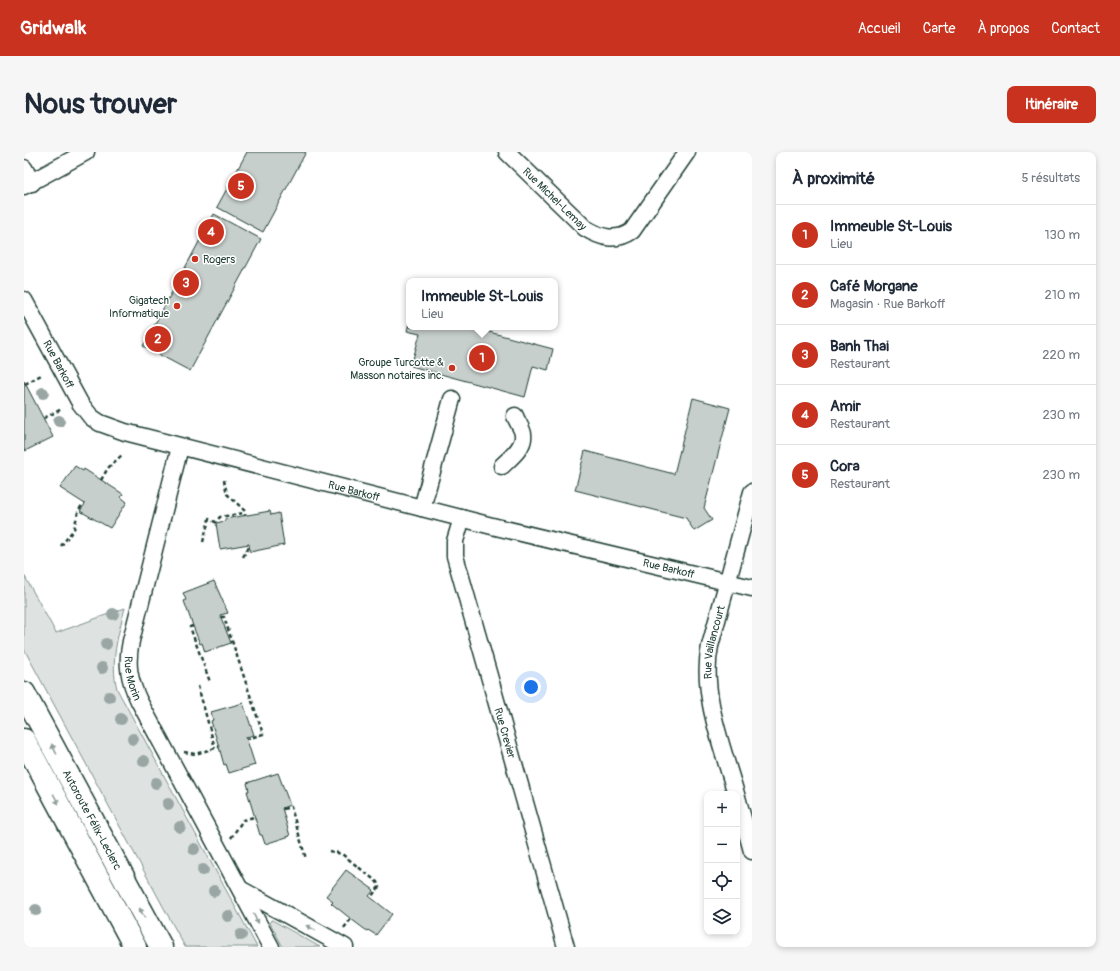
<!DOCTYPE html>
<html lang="fr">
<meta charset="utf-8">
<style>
body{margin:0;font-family:Pangolin,sans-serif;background:#f6f6f7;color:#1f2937}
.controls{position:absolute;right:12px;bottom:12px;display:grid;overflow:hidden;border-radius:8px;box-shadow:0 2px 6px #0003}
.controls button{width:36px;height:36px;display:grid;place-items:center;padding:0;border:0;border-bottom:1px solid #e0e1e3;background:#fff;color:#1f2937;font:20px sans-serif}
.you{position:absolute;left:507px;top:535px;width:14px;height:14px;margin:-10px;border:3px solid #fff;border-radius:50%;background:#1a73e8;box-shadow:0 0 0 6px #1a73e833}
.badge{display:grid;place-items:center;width:26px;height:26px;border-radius:50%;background:#c8321e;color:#fff;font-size:13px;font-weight:700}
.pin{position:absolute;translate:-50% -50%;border:2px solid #fff;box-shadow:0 1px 4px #0006}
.popup{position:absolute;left:382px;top:126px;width:152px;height:52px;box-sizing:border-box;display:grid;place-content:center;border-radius:8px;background:#fff;filter:drop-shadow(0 1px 3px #0005);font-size:13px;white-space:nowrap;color:#747a83}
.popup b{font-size:15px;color:#1f2937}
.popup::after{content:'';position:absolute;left:50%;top:100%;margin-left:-8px;border:8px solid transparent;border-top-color:#fff}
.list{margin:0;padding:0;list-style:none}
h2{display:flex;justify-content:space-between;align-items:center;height:52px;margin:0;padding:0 16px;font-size:17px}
h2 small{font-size:13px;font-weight:400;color:#747a83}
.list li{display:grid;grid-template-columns:26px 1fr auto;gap:12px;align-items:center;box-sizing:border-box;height:60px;padding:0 16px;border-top:1px solid #e0e1e3}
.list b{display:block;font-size:15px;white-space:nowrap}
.list p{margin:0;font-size:13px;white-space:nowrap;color:#747a83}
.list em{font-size:13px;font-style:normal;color:#747a83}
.icon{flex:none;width:22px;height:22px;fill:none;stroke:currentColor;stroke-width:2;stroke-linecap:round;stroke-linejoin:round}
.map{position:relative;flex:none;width:728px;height:795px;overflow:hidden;border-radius:8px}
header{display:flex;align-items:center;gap:24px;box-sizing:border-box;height:56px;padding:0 20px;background:#c8321e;color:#fff}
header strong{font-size:19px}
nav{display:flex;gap:22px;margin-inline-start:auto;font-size:14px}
.intro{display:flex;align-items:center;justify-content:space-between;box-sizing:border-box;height:96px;padding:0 24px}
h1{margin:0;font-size:28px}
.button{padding:10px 18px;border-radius:8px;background:#c8321e;color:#fff;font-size:14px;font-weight:700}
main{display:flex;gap:24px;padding:0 24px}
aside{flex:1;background:#fff;border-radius:8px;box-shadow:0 2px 6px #0003}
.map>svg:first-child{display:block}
.green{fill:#dee3e2;stroke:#7e908b}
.building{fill:#c7cfcc;stroke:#1f3d34}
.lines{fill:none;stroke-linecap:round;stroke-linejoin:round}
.minor-casing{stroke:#1f3d34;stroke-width:19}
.highway-casing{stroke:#1f3d34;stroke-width:25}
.path{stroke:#1f3d34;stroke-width:2.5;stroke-dasharray:4 3;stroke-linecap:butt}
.minor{stroke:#fff;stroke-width:16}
.highway{stroke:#fff;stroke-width:22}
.tree{fill:#99a6a3}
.oneway{fill:#8f9e9a}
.poi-dot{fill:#c8321e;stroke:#fff;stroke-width:1.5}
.labels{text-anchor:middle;stroke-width:3;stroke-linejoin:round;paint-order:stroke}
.street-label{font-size:11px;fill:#1f3d34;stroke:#fff}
.poi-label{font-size:11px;fill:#1f3d34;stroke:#fff;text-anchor:end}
</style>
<header>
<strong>Gridwalk</strong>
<nav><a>Accueil</a><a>Carte</a><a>À propos</a><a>Contact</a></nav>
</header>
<div class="intro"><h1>Nous trouver</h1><a class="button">Itinéraire</a></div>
<main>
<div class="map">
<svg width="728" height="795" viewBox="0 0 728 795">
<rect width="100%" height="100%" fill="#fff"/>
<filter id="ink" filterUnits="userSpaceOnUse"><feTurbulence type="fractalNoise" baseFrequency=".025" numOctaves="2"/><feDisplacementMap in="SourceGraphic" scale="8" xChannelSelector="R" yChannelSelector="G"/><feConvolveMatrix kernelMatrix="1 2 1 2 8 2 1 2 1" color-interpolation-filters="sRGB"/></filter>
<g filter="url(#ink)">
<g class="green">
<path d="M0,423L32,481L101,456C94,483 86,509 93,537L233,795H161L0,497Z"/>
<polygon points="247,768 248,768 296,795 259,795 246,771"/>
</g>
<g class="building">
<polygon points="223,0 282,0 239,80 193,55"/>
<polygon points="190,62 237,87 166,219 119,194"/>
<polygon points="385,171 385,175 446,175 529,197 524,218 509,214 501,245 387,214 396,182 383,179"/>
<polygon points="0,229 29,285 1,299 0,297"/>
<polygon points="669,246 706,256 680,356 688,368 670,379 662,366 551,338 561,299 650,322"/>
<polygon points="51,314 59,319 60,317 99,342 97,345 103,350 86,376 56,359 61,352 36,336"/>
<polygon points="246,359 247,363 255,361 260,393 226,400 225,392 196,397 192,371 201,369 201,367"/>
<polygon points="190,429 204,461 196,463 207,491 181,500 178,491 176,492 169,474 160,449 162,448 159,441"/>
<polygon points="219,551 230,583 222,585 231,613 205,621 202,612 200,613 195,595 187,569 189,568 187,560"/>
<polygon points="254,621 266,653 258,656 266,684 241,692 238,683 236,683 223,639 225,639 223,631"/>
<polygon points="322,718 350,738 345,744 368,762 352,783 344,778 343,779 327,767 307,751 309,749 302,744"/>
</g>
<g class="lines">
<defs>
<g id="minor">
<path id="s1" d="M483,0L561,76C577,86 592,90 608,79L663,0"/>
<polyline points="0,16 8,31"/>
<polyline points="0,34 62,0"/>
<path id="s2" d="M0,148L56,251L67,265L76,271L101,280L468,374L728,436"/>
<path id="s3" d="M156,295L107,489C102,512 105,528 115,549L247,795"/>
<path d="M478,314C486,306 501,295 499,282C498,276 493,270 491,264"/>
<polyline points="398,356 428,247"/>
<path id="s4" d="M438,366L431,389V404L542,795"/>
<path id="s5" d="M712,642C699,596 676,541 686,494L728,340"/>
<polyline points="713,645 728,699"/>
<polyline points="218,738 321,795"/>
</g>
<g id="highway">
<path id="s6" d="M0,541L137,795"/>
<polyline points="0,588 111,795"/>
</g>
</defs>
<use href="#minor" class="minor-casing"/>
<use href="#highway" class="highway-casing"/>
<g class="path">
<polyline points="1,232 19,222"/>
<polyline points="20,266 38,257"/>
<polyline points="77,328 84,316 99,302"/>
<polyline points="200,328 203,342 220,358 221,364"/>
<polyline points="179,390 185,367 191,370 196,365 220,361"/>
<polyline points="37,394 50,377 54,360 59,351"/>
<polyline points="219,405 224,396 224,392"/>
<polyline points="197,465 200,465 239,582 223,587"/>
<polyline points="169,474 166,475 186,530"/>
<polyline points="174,534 191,596"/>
<polyline points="160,600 171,602 195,595"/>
<polyline points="259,657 267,655 282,707"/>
<polyline points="207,686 219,668 230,665"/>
<polyline points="305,699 318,702 353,730 355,735 347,745"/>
<polyline points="320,776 327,767"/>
</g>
<use href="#minor" class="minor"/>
<use href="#highway" class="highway"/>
</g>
<g class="tree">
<circle cx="19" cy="241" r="6"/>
<circle cx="35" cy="269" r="6"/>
<circle cx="89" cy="462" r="6"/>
<circle cx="82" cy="492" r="6"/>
<circle cx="78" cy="516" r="6"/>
<circle cx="85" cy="545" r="6"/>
<circle cx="97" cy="567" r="6"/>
<circle cx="109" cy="587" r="6"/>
<circle cx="120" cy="609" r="6"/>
<circle cx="132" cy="631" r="6"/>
<circle cx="144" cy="652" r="6"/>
<circle cx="156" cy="675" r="6"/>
<circle cx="170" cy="697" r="6"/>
<circle cx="179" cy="718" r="6"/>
<circle cx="190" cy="739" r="6"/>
<circle cx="12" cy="758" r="6"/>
<circle cx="204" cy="764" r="6"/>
<circle cx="217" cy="783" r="6"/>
</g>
<defs><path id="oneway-solid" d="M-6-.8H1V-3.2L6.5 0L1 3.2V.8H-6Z"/></defs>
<g class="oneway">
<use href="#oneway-solid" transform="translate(30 597) rotate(-118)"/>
<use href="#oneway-solid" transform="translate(32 647) rotate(62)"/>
<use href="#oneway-solid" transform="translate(118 761) rotate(-118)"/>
<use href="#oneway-solid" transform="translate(232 767) rotate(63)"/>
<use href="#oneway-solid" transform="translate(287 776) rotate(-152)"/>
</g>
</g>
<g class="poi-dot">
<circle cx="171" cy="107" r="4"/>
<circle cx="153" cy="154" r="4"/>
<circle cx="428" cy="216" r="4"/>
</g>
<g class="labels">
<g class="street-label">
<text dy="4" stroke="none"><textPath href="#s1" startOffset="67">Rue Michel-Lemay</textPath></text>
<text dy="4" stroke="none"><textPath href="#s2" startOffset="73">Rue Barkoff</textPath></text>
<text dy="4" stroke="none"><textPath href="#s2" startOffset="409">Rue Barkoff</textPath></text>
<text dy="4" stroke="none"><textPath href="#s2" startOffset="733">Rue Barkoff</textPath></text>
<text dy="4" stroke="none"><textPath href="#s5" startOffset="156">Rue Vaillancourt</textPath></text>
<text dy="4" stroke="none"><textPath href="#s3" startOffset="238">Rue Morin</textPath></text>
<text dy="4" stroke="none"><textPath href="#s4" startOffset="223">Rue Crevier</textPath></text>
<text dy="4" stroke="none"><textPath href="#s6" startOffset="144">Autoroute Félix-Leclerc</textPath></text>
</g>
<g class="poi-label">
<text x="179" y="111" text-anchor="start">Rogers</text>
<text x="145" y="152">Gigatech<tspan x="145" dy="13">Informatique</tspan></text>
<text x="420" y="214">Groupe Turcotte &amp;<tspan x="420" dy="13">Masson notaires inc.</tspan></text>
</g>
</g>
</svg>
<div class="controls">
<button>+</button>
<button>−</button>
<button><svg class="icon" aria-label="locate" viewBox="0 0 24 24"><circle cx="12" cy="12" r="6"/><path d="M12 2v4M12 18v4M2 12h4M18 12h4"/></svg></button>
<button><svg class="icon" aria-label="layers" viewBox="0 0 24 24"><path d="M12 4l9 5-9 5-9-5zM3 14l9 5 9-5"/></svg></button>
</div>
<div class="you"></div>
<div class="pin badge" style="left:458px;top:206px">1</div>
<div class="popup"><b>Immeuble St-Louis</b>Lieu</div>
<div class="pin badge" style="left:134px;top:187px">2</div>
<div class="pin badge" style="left:162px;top:131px">3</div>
<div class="pin badge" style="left:187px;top:80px">4</div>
<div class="pin badge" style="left:217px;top:34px">5</div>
</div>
<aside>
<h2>À proximité<small>5 résultats</small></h2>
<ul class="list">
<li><span class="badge">1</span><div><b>Immeuble St-Louis</b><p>Lieu</p></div><em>130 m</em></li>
<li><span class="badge">2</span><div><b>Café Morgane</b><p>Magasin · Rue Barkoff</p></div><em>210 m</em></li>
<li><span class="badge">3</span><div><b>Banh Thai</b><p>Restaurant</p></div><em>220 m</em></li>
<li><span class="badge">4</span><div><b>Amir</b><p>Restaurant</p></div><em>230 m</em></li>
<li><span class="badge">5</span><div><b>Cora</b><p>Restaurant</p></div><em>230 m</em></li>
</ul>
</aside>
</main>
